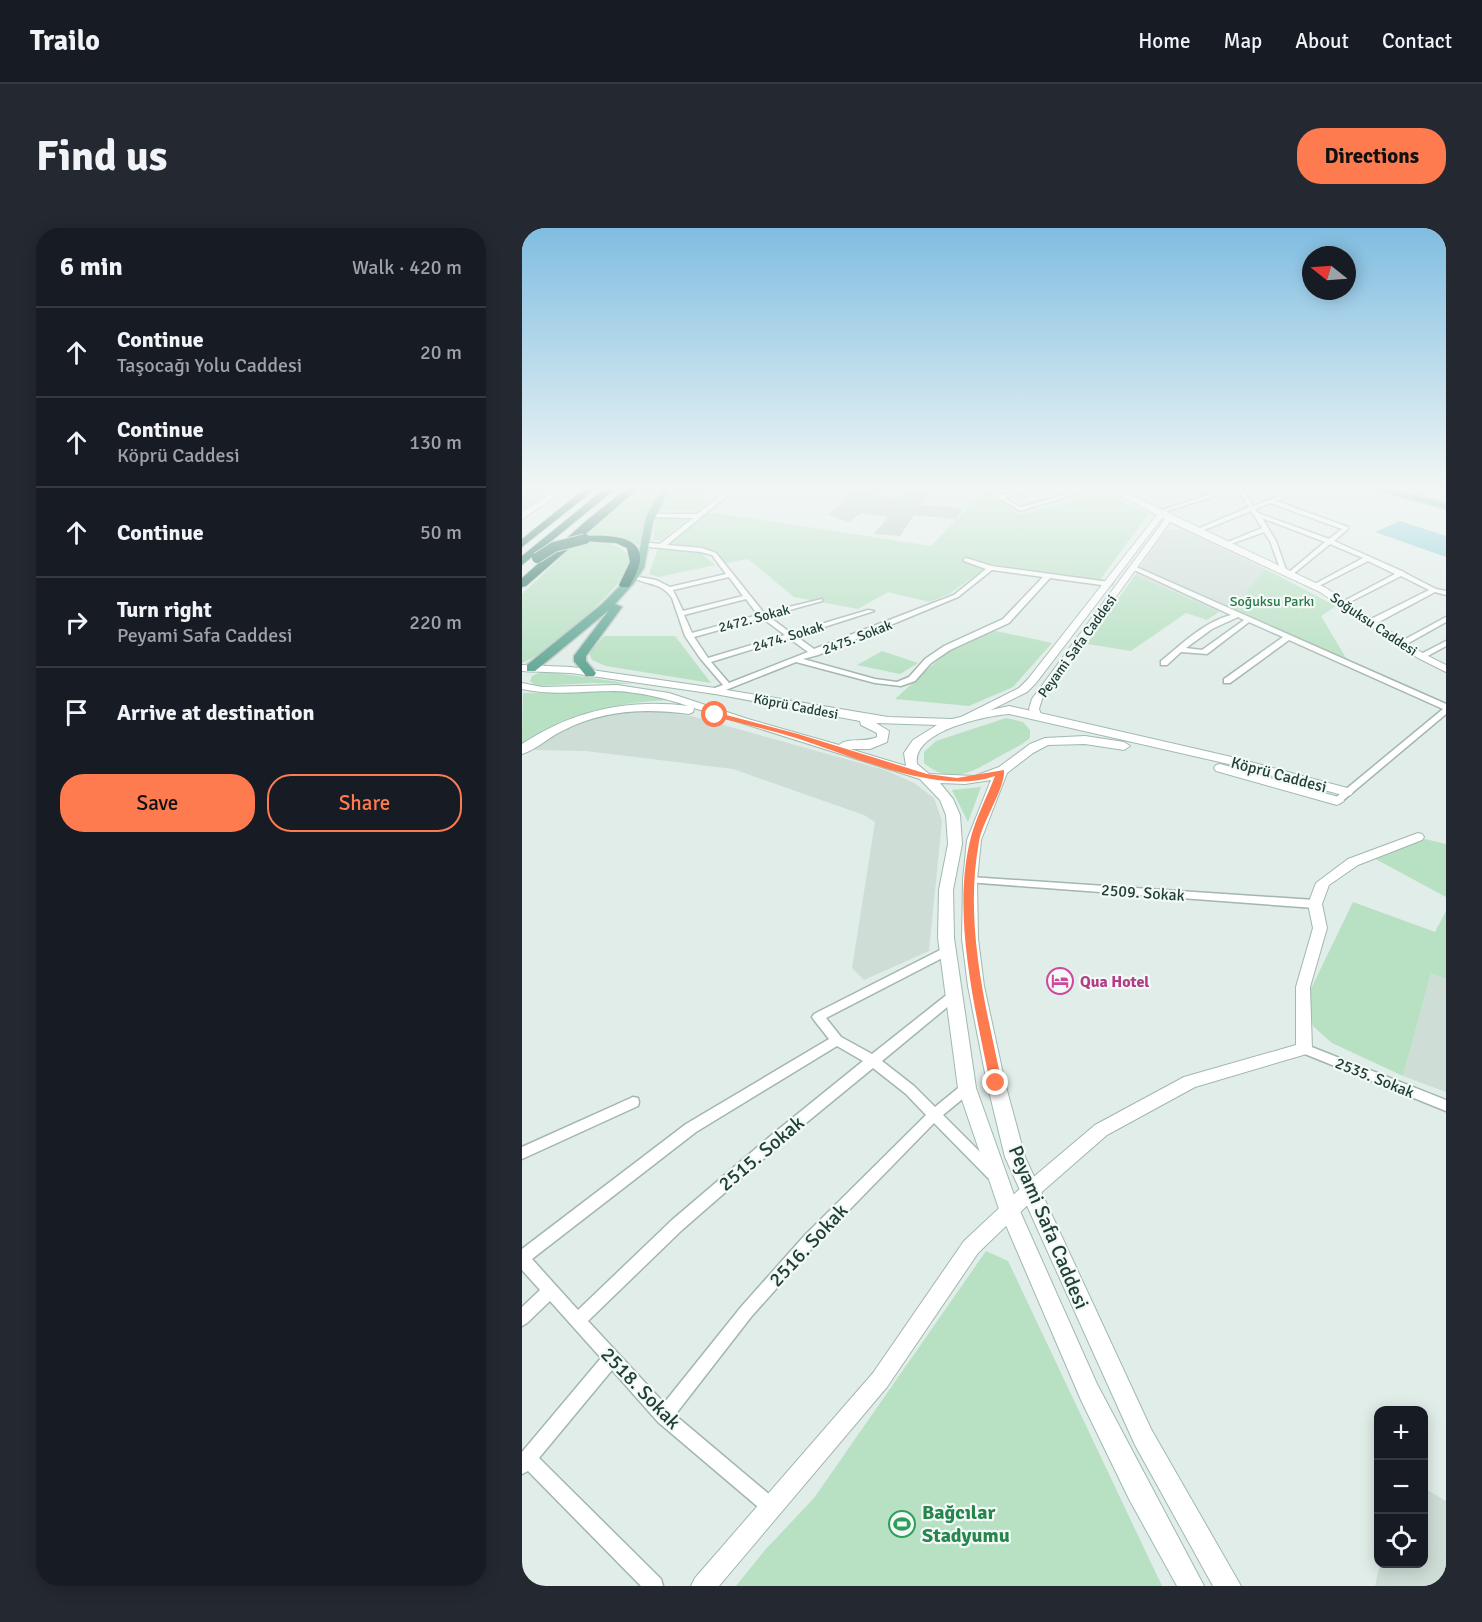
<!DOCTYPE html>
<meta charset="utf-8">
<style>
body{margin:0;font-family:Signika,sans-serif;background:#242831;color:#f1f3f6}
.controls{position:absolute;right:18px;bottom:18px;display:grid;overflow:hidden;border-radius:12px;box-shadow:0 3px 15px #0003}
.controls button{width:54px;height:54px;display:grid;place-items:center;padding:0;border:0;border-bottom:2px solid #363941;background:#171b24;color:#f1f3f6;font:30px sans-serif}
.compass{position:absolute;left:780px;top:18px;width:54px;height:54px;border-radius:50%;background:#171b24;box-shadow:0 3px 15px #0003;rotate:287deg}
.stop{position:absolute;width:18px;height:18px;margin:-14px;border:4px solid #fe7a4f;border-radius:50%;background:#fff}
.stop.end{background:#fe7a4f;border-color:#fff;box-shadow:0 2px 6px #0008}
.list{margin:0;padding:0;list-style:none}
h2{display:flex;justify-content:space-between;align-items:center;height:78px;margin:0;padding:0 24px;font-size:26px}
h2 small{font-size:20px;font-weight:400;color:#9ea1a6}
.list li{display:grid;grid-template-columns:39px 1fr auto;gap:18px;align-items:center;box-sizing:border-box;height:90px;padding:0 24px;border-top:2px solid #363941}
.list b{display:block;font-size:22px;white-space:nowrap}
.list p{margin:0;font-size:20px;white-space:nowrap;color:#9ea1a6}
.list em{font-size:20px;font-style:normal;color:#9ea1a6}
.actions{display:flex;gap:12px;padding:18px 24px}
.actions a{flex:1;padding:14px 0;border:2px solid #fe7a4f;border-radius:24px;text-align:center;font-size:21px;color:#fe7a4f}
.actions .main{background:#fe7a4f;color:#111}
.icon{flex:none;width:33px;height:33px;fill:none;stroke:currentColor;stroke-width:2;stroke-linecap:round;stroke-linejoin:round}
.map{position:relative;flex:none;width:924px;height:1358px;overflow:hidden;border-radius:24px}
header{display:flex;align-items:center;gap:36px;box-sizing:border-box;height:84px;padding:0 30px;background:#171b24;border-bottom:2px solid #363941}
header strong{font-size:28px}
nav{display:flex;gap:33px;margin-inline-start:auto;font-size:21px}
.intro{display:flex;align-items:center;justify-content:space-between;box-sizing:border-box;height:144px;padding:0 36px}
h1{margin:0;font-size:42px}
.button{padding:15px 27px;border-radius:24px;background:#fe7a4f;color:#111;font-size:21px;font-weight:700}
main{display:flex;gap:36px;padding:0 36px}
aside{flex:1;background:#171b24;border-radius:24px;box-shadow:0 3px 15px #0003}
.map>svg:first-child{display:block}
.built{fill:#cfddd7}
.green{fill:#b8e0c3}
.water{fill:#84cad7}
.building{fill:#b6c8c1}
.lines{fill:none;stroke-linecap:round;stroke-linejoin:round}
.minor-casing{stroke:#a3b6af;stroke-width:3}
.tertiary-casing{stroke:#a3b6af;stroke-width:2}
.secondary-casing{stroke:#9fbab0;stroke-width:2}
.primary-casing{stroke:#c1cac7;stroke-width:3}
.motorway-casing{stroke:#c1cac7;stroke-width:2}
.minor{fill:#fff;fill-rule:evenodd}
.tertiary{fill:#fff;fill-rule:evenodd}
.secondary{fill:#fff;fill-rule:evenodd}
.primary{fill:#62a795;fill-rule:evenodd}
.motorway{fill:#296e60;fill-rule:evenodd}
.motorway-bridge-casing{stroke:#c1cac7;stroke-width:12;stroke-linecap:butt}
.motorway-bridge{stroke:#296e60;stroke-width:10}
.route{fill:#fe7a4f}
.labels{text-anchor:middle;stroke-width:4.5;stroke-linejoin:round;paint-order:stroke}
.far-park-label{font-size:14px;fill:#267a47;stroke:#f2f9f6}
.far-street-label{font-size:14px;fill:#204037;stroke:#f2f9f6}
.street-label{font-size:16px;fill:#204037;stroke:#f2f9f6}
.hotel-label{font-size:16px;font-weight:bold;fill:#b23c85;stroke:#f2f9f6;text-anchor:start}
.near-street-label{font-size:20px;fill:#204037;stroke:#f2f9f6}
.near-leisure-label{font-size:20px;font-weight:bold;fill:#27864d;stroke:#f2f9f6;text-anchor:start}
</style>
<header>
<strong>Trailo</strong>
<nav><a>Home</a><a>Map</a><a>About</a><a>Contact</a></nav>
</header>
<div class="intro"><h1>Find us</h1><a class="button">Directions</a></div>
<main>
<aside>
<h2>6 min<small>Walk · 420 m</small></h2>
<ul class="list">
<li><svg class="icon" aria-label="ahead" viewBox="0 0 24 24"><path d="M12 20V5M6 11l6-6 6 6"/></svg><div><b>Continue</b><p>Taşocağı Yolu Caddesi</p></div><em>20 m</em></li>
<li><svg class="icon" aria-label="ahead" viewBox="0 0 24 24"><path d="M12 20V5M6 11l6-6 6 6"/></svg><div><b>Continue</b><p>Köprü Caddesi</p></div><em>130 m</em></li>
<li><svg class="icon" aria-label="ahead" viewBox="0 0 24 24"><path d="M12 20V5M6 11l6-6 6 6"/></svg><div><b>Continue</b></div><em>50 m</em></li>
<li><svg class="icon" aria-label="right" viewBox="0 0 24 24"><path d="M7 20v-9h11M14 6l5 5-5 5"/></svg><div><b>Turn right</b><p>Peyami Safa Caddesi</p></div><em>220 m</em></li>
<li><svg class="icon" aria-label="arrive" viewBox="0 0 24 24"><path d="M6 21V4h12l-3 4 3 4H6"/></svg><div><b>Arrive at destination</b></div></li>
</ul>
<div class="actions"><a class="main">Save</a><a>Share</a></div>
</aside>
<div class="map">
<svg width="924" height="1358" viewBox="0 0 924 1358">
<rect width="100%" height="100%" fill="#e1ede8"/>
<g class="built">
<polygon points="0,258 38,258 0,284"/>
<polygon points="650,301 659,301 743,341 709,382 697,384 613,347 642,304"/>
<polygon points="130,483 169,488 363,542 392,555 412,570 420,593 407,723 342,752 330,740 353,594 342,587 211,541 64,523 11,522 26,510 53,496 91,486"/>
<polygon points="909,745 924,751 924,864 881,848"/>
<polygon points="902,1260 924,1273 924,1358 853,1358 858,1336 902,1336"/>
</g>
<g class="green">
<polygon points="123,258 138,258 121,294 118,318 108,313 81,308 59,309"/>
<polygon points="149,258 190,258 181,265 185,275 174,283 136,283 143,265"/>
<polygon points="462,262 498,287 582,265 627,285 578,352 469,336 427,366 408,374 366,364 336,381 272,369 226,331 204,335 188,322 149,316 187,284 409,318"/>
<polygon points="146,287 166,290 139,312 131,312 134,290"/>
<path d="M69,313C86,314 96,315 108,329C107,333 107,338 105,342C94,365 24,427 0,435V366L52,317Z"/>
<polygon points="136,321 179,325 193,337 137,349 127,346"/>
<polygon points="743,341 814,378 799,388 824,430 817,430 709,382"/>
<polygon points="613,347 697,384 685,392 664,385 609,423 565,416"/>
<polygon points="469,402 530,415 491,459 447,478 373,471 427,422"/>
<polygon points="82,408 153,408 189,455 84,438 70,432 67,425"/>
<polygon points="360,423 396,435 378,446 335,437"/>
<polygon points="27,444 111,456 71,455 14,458 8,453 10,448 17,445"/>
<path d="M85,463L115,465L146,472C91,475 46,485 0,516L1,465Z"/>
<path d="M484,490L501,494L508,502V510C500,517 489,522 480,527C453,542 430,559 402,535V524L414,513Z"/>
<polygon points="459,559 446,594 430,562"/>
<polygon points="903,611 924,616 924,669 846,627"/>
<polygon points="831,674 913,704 924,683 924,751 909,745 881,848 810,815 791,798 784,771"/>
<polygon points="464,1023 486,1033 640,1358 214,1358 243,1322 292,1270"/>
</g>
<polygon class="water" points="878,293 924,308 924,329 853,304"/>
<polygon class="building" points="386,258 413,258 399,277 441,280 434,291 392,287 378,308 352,306 366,289 339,285 327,294 306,287 322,272 328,261 354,260 352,267 376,271"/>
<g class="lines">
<defs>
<g id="minor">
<path d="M211,258H217L145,317L180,320L194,325L242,385L300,371V373L246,388L269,405L346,382L352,383L274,408L292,421L432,367L464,341L442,333V331L444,330L470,338L587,354L590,356L587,358L528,350L487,395L428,422L409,435L393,453L379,458L353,455L274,434L196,465H190V461L201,457L178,430L163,408L150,370C140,355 127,357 114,351L117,349L134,352L148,359L204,346L190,327L179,324L128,319L125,317L128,315L138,316L171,290L130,289L128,288V286H175ZM470,342L521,349L481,391L422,418L403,431L387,449L375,454L353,451L281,431L296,427L436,369ZM207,349L221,368L161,383L151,362ZM224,371L236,387L170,405L162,387ZM240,390L263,407L186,430L172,409ZM267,410L286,424L207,455L189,434Z"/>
<polygon points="463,258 472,258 467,260 479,267 517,258 527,258 483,270 499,279 572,258 581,258 498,283 461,261 461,259"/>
<path d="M713,258H719L731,278L785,258H793L754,273L826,299V301L812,313L882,344L883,345L914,361L924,363V367L913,364L853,396H847V392L907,362L879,348L822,377L820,376V374L873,346L846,333L795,359H791V357L841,330L808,316L770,347H766V345L803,314L740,290L754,313L764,342L759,343L748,313L742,304L706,317L701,316L740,300L729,283L677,304H673V302L727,279L715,261L639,285L634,284ZM748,275L820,301L807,311L736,285L733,281Z"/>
<polygon points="901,258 907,258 900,266 896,266 895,265"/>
<path d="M612,338L924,476V486L818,575H812L810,573L812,571L921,481L767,412L708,455H702V451L761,409L727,394L685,426L659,424L645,437H639V433C660,416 682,394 709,387L610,341V339ZM716,389L722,392L680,422L664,420L690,401Z"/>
<polygon points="924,389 924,394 883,417 876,415"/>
<polygon points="924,413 924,418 902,430 895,428"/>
<polygon points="448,649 793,672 798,676 793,680 444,654 443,652 444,650"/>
<path d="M426,718L430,719L432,722L430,725L304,790L319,809L350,826L427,765H435L437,768L435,771L360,833L392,858L413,879L441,856L445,855L449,856L451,860L449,864L421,887L476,942L478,946L476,950L471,952L466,950L412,895L293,1017L229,1089L153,1187L254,1272L257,1278L254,1284L248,1287L242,1284L136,1194L90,1142L17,1230L139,1351L141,1358H119L6,1243L0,1246V1224L79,1130L28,1073L5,1095L0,1098V1079L18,1062L0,1042V1021L164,896L307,811L292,792L290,789L292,786ZM315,818L341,833L252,905L150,992L56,1082L10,1031L174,904ZM351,840L384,866L404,887L283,1007L219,1079L142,1175L66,1093L160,1002L262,913Z"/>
<polygon points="782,816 924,872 924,883 778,824 776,821 778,818"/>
<polygon points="111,869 116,870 117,874 116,878 0,931 0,919"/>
</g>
<g id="tertiary">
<polygon points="580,258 590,258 804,360 902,426 924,437 924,444 896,430 798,364 648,294 520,471 517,481 520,489 519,491 511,491 507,481 510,471 643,291 640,290 514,455 505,464 447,493 439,493 439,489 497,460 506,451 635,287"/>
<polygon points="896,605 900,606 902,609 900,612 836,637 807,657 800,676 805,700 788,759 790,821 788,825 673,859 585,907 514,969 456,1025 365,1159 197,1358 169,1358 173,1350 351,1145 442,1013 502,957 573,897 662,849 774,817 774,759 791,700 786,676 794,655 826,631"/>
</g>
<g id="secondary">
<polygon points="41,258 50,258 0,291 0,284"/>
<path d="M0,437L49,439L193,460L366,489L430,491L487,478L714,530L829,561L831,564L829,567L824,568L711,537L487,486C463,488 390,503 395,536L407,546L453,548L477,539L508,516L523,510L563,508L602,514L608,518L602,522L563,516L526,517L511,525L485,545L459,612L455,652L456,711L462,758L483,855L503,929L629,1201L719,1358H691L613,1217L483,929L465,855L446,758L440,711L441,652L445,612L469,552L443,556L418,555L431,571L438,587L440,616L431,662L432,710L454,860L497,981L575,1156L682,1358H655L607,1271L559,1172L477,981L436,860L416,710L417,662L426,616L424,587L418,572L398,551L172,480L171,484L167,486C123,480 80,482 40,503C27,509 14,522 0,526V516C50,483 106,470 166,478C143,470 117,464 93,463C61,463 31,468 0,461V455L20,459L95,457L147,465L226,491L317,517C326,509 343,515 355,509V505L339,497L338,493L193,466L49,445L0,443ZM354,495L415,497L391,512L382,525L384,538L328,521H348L365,514L367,503Z"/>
<polygon points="698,536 820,570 822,573 815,577 694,543 692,540 694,537"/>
</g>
<g id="primary">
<polygon points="141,258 149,258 131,294 122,340 112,355 93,376 100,379 64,428 64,433 74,445 72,448 64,448 52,433 52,428 87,382 13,443 5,443 5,437 79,377 105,351 116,331 124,289"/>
<polygon points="837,258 852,258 924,275 924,281"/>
</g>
<g id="motorway">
<polygon points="66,258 77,258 0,319 0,311"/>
<polygon points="86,258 97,258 0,337 0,328"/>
<polygon points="108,258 119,258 4,358 0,359 0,350 64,293"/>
<path d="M63,308C104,306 136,313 107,359H99L97,357L108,334L105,320L94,315L59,313L58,311Z"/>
</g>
</defs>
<use href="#minor" class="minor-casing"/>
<use href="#tertiary" class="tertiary-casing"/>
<use href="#secondary" class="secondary-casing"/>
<use href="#primary" class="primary-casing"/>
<use href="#motorway" class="motorway-casing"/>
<use href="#minor" class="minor"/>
<use href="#tertiary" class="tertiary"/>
<use href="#secondary" class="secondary"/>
<use href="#primary" class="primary"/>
<use href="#motorway" class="motorway"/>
<defs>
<polyline id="motorway-bridge" points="15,330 32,319 63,311"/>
</defs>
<use href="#motorway-bridge" class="motorway-bridge-casing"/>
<use href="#motorway-bridge" class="motorway-bridge"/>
</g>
<linearGradient id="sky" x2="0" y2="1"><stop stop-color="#80bde1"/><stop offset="0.58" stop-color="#f2f7f5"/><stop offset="1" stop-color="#f2f7f5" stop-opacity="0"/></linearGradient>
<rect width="924" height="448" fill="url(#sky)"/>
<path class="route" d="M193,484L276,506L405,546L435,550L482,542C484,559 460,594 457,614C442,695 463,776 480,855L478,858L474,860L468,855C453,780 430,688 448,613C453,591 465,569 473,548C418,568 330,528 274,510C247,502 218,495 190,488L189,487Z"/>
<defs>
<symbol id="hotel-ring" viewBox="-11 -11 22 22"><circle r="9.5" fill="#f2f9f6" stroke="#d1479c" stroke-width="1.5"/><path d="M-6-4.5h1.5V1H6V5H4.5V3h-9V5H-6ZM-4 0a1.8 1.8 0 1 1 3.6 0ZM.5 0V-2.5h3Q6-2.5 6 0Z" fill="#d1479c"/></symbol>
<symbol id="stadium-ring" viewBox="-11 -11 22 22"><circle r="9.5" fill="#f2f9f6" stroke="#2e9e5b" stroke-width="1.5"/><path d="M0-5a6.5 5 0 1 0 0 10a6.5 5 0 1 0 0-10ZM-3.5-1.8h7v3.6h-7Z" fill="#2e9e5b"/></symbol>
</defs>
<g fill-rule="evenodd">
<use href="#hotel-ring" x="523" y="738" width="30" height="30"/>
<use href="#stadium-ring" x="365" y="1281" width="30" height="30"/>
</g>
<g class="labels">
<g class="far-park-label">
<text x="750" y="378">Soğuksu Parkı</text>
</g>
<g class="far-street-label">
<text transform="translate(232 390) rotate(-15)" y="5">2472. Sokak</text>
<text transform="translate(852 396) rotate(34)" y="5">Soğuksu Caddesi</text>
<text transform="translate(266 408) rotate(-17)" y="5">2474. Sokak</text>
<text transform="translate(335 409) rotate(-21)" y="5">2475. Sokak</text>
<text transform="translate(555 418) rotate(-54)" y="5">Peyami Safa Caddesi</text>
<text transform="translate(274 478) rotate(11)" y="5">Köprü Caddesi</text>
</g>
<g class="street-label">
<text transform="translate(757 546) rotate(15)" y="6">Köprü Caddesi</text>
<text transform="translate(621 664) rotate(4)" y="6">2509. Sokak</text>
<text transform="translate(853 849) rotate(22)" y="6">2535. Sokak</text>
</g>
<g class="hotel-label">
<text x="558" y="759">Qua Hotel</text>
</g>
<g class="near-street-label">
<text transform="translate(239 925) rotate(-40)" y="7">2515. Sokak</text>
<text transform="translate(527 999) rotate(67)" y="7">Peyami Safa Caddesi</text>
<text transform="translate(286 1017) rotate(-47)" y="7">2516. Sokak</text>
<text transform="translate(119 1160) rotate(46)" y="7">2518. Sokak</text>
</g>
<g class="near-leisure-label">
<text x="400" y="1291">Bağcılar<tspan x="400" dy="23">Stadyumu</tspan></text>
</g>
</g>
</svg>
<div class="controls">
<button>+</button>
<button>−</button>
<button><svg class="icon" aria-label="locate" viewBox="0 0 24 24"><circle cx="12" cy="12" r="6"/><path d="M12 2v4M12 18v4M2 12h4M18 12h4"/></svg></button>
</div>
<svg class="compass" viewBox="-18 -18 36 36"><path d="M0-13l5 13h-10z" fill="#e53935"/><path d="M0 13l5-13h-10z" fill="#9ea1a6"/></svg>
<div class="stop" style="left:193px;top:487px"></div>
<div class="stop end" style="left:474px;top:855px"></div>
</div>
</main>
